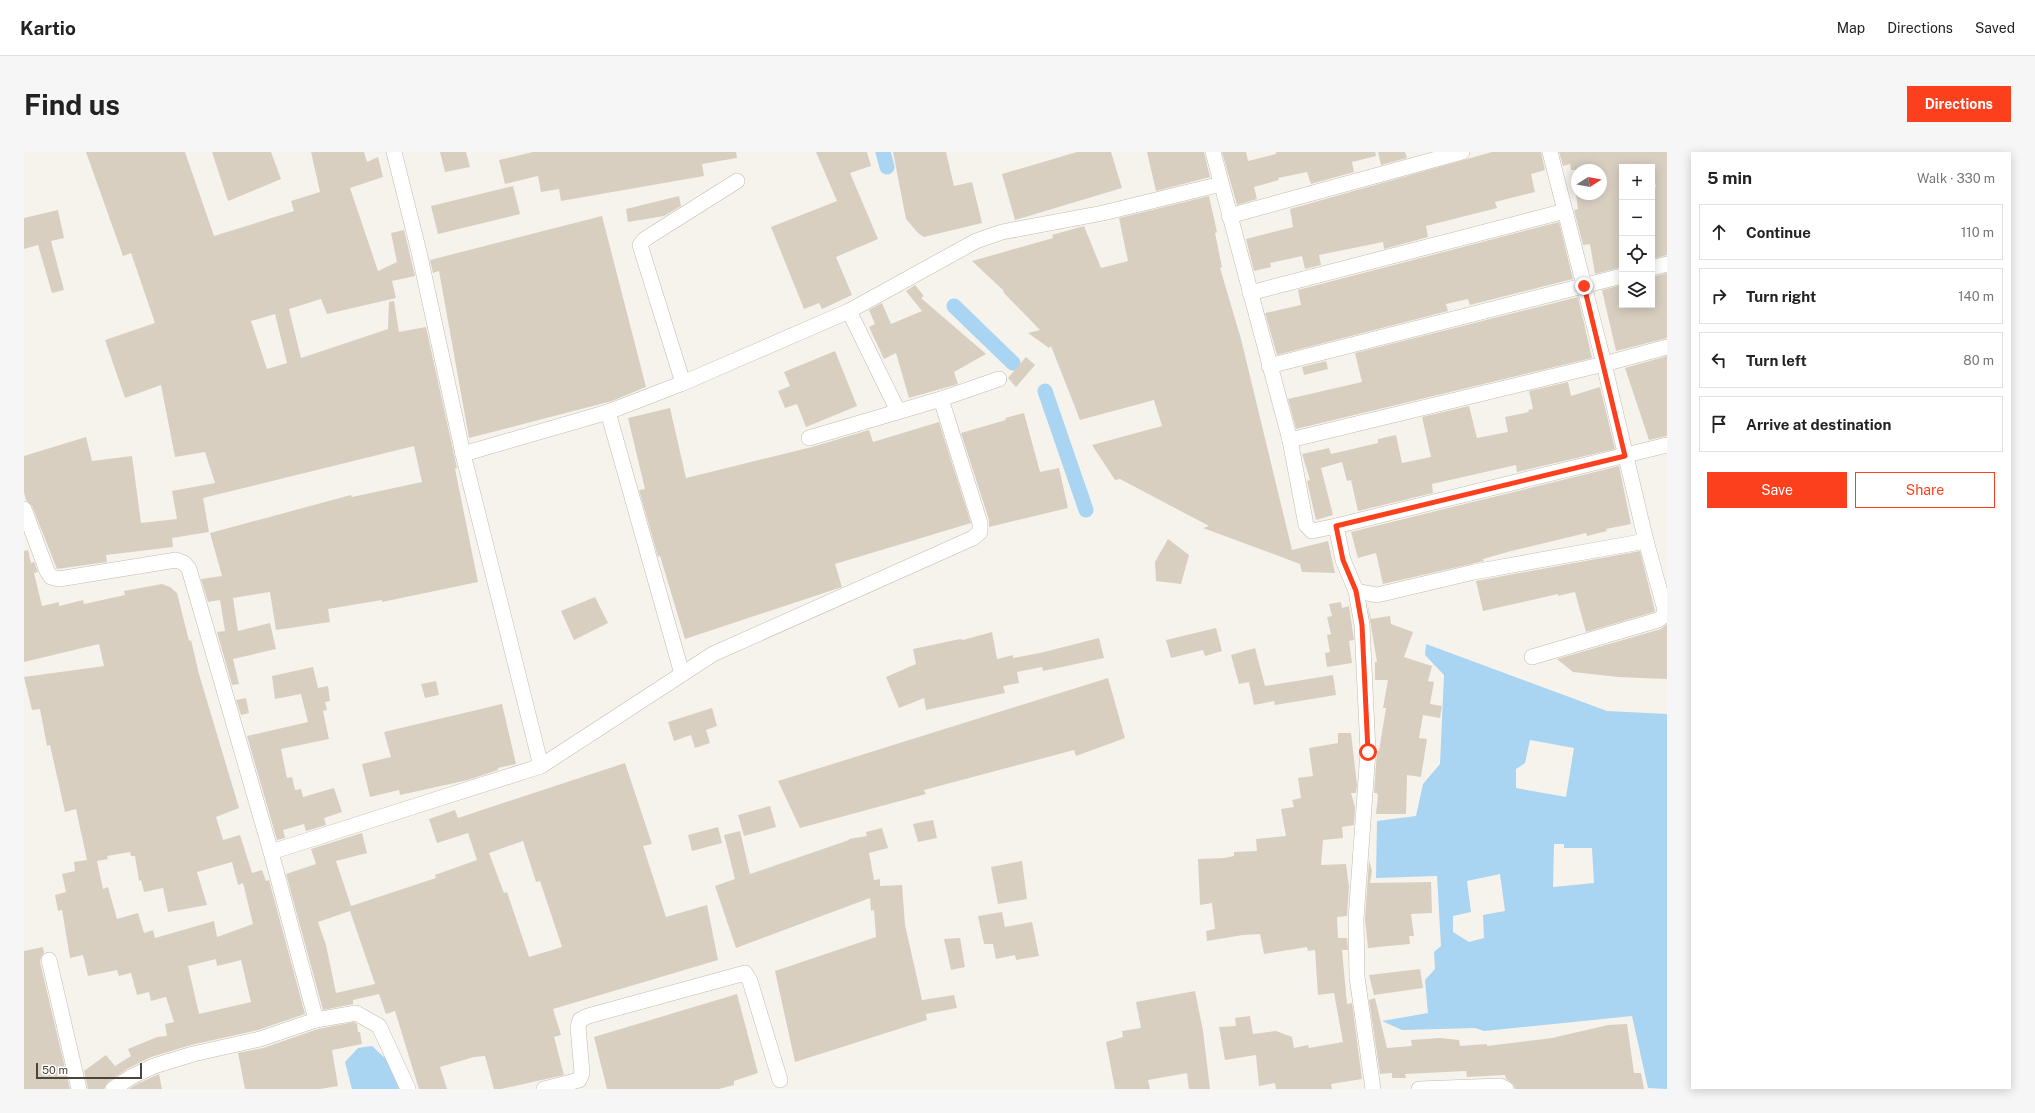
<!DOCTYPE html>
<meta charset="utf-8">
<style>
body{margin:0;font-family:"Public Sans",sans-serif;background:#f6f6f6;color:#222}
.controls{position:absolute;right:12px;top:12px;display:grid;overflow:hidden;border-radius:0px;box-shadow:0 2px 10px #0003}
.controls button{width:36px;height:36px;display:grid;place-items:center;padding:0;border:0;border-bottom:1px solid #e0e0e0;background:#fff;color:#222;font:20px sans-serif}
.compass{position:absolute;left:1547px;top:12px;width:36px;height:36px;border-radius:50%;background:#fff;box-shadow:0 2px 10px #0003;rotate:79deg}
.scale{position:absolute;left:12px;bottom:10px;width:106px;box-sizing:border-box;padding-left:4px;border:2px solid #4b4439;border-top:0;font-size:11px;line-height:14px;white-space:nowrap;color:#4b4439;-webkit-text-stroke:3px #fff;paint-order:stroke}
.stop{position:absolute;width:12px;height:12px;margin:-9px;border:3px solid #fc3f1d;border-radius:50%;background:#fff}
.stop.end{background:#fc3f1d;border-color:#fff;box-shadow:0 1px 4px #0008}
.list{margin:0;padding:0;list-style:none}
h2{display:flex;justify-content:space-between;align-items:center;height:52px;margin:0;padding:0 16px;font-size:17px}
h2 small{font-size:13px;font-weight:400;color:#767676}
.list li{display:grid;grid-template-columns:26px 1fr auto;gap:12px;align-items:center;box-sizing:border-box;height:56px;margin:0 8px 8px;padding:0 8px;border:1px solid #e0e0e0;border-radius:0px}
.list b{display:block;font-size:15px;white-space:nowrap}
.list em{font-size:13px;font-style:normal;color:#767676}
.actions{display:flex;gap:8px;padding:12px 16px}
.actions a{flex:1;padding:9px 0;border:1px solid #fc3f1d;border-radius:0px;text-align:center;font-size:14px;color:#fc3f1d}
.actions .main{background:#fc3f1d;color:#fff}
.icon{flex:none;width:22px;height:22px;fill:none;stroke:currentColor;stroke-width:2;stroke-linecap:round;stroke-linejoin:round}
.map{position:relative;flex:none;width:1643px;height:937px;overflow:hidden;border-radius:0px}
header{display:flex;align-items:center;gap:24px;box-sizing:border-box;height:56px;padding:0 20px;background:#fff;border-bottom:1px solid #e0e0e0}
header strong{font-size:19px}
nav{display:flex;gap:22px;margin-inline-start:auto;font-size:14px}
.intro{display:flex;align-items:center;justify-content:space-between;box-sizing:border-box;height:96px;padding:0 24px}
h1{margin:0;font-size:28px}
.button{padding:10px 18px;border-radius:0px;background:#fc3f1d;color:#fff;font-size:14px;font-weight:700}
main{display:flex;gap:24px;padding:0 24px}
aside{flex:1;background:#fff;border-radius:0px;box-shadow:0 2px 10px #0003}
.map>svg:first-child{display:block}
.water{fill:#a9d4f2;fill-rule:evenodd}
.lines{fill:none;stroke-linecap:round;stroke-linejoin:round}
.canal{stroke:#a9d4f2;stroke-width:15}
.building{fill:#d8cfc1;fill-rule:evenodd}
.minor-casing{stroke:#c2bbae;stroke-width:16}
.minor{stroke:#fff;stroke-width:15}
.route{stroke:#fc3f1d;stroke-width:5}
</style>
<header>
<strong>Kartio</strong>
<nav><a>Map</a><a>Directions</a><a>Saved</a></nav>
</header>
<div class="intro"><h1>Find us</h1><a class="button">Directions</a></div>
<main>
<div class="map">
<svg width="1643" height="937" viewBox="0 0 1643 937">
<rect width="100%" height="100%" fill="#f6f3ec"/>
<g class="water">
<path d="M1402,492L1583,559L1643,562V937L1624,936L1608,864L1460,879L1451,876L1378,878L1358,869L1404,861L1401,828L1411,817L1410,800L1417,794L1413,724L1352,726L1353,669L1392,664L1399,632L1416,612L1420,523L1401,503ZM1506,588L1550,596L1542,645L1492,636V617L1501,611ZM1530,692H1540V696H1568L1570,731L1529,735ZM1476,722L1481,759L1459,763L1460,786L1445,790L1429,780V764L1447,760L1443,729Z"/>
<polygon points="348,894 364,909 379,937 328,937 321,910 334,896"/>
</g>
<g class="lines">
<g class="canal">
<polyline points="859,0 863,15"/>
<polyline points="930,154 989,211"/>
<polyline points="1021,239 1062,358"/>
</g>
</g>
<g class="building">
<path d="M62,0H161L190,84L270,59L267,49L296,40L287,0H340L343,10L354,5L359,25L326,36L354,119L373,110L367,81L380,78L391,124L368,129L372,146L303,162L297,147L265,157L277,206L364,177L365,150L370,149L375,180L402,175L433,316L431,317L454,430L358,450V448L304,457L306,470L252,478L246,440L209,446L214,479L246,471L252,497L209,507L215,532L208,533L193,480L201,479L196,448L184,450L177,427L198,424L186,381L327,343L328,345L398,330L390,294L179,346L185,380L148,386L149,395L82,403L83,410L33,417L8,354L2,348L0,340V304L62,285L68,309L108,304L117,371L153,367L148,339L191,331L181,300L151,305L137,233L101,246L81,188L131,171L107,101L99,104ZM251,162L263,211L243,217L227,169Z"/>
<polygon points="188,0 247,0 257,27 204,49"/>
<polygon points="416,0 442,0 446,15 421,20"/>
<polygon points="509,0 712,0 713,6 678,12 680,24 537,49 535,37 517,40 514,24 481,32 475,8"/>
<polygon points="792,0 843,0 847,14 826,21 854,87 812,105 828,143 798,157 795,151 780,157 747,75 813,49"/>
<polygon points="869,0 922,0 930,34 948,30 958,71 900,85 894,81 882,67"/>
<polygon points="1053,0 1087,0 1098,36 991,68 978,22"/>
<polygon points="1123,0 1180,0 1186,25 1132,39"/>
<polygon points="1198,0 1222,0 1224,9 1252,2 1252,0 1351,0 1352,4 1328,10 1330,20 1287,32 1283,20 1254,26 1255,28 1230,35 1233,47 1213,53"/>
<polygon points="1354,0 1381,0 1383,6 1357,13"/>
<polygon points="1468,0 1517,0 1521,18 1507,22 1511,40 1471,50 1473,56 1402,74 1404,85 1360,97 1359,90 1295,103 1297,113 1281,117 1278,104 1246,111 1247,115 1230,119 1222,87 1269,75 1266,57"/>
<polygon points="1535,0 1643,0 1643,103 1628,107 1628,35 1632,35 1628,15 1598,15 1598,115 1571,122 1566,92 1559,93 1550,58 1554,57 1552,42 1577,42 1577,18 1547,18 1546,12 1539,14"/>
<polygon points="489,34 496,62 414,82 407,54"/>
<polygon points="655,44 657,54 640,64 604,70 602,57"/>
<polygon points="1185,44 1193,80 1191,81 1198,115 1196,116 1217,187 1268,398 1304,389 1311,421 1278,420 1276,412 1179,376 1185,374 1096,327 1091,328 1068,293 1138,274 1130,248 1056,268 1027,194 1025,196 1004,181 1016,178 979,140 980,139 948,109 1029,86 1028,83 1060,74 1077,116 1104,109 1095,66"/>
<polygon points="34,58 40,86 27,89 40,138 28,141 14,93 0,97 0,66"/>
<polygon points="578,64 622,235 588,249 445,286 415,119 409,121 406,108"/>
<polygon points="1535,70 1549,127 1446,153 1444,147 1422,152 1424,159 1253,203 1241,161 1277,153 1274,138"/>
<polygon points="1643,121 1643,186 1592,199 1578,138 1598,133 1598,153 1628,153 1628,125"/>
<polygon points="891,133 900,144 897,146 962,202 930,220 934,232 885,246 872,201 860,207 845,175 851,172 845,158 858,151 867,172 898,159 882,139"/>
<polygon points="1554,145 1568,206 1272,277 1264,247 1338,230 1331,201"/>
<polygon points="811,199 833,254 782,275 773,252 761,256 754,239 766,234 760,220"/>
<polygon points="1643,204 1643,284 1625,288 1601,216"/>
<polygon points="1002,205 1011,213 992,235 984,226"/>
<polygon points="1302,209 1304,217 1280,223 1278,215"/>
<polygon points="1544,230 1547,244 1576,235 1591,297 1493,320 1492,313 1408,332 1409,341 1334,359 1327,328 1323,329 1318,310 1297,316 1309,363 1292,368 1283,329 1286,328 1278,302 1305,296 1307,302 1354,291 1354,287 1372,283 1378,311 1407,305 1398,265 1445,254 1453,286 1484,280 1481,265 1505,260 1504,258 1509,257 1505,239"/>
<polygon points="646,256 662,326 788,295 845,278 849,290 915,270 947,371 811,412 818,435 661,487 636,404 634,405 615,338 621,337 604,266"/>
<polygon points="1000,261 1016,320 1035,316 1044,356 965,375 965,368 937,281 982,268 981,266"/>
<polygon points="1595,314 1607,372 1582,377 1583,379 1563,384 1562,381 1487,399 1459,407 1460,409 1359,432 1352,401 1334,406 1327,380"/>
<polygon points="1144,387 1165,403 1157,432 1132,429 1131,410"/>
<path d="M4,398L7,411L10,410L14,420L10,421L18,454L35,450V454L59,448L60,452L101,443L100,439L138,432L146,435L153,441L165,489L167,488L175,522L215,656L192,665L199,688L216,683L228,721L238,718L242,729L245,728L281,862L234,878L167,893L127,905L103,917L84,930L80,937H64L60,919L82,903L91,914L107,904L104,897L133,885L143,884L141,872L150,870L142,845L127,849L125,840L113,843L107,821L95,824L93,818L64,824L59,803L46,806L38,758L34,759L31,743L42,740L38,722L51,719L50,710L63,708L52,657L41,660L26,593L23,594L16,557L8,558L0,525L80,514L75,492L0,510V399ZM106,700L107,704H111L115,729L117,728L120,740L139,736L144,760L183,753L173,720L208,710L214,733L219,731L229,772L193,785L190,769L131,786L129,778L120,781L114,761L93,767L84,735L79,737L73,709L84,707L83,704ZM192,807L193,814L217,808L227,850L175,862L164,814Z"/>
<polygon points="1616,399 1631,459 1630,460 1562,480 1551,440 1534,444 1534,442 1459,459 1452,429"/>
<polygon points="571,445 584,471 550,488 537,459"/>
<polygon points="1317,450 1318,456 1325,454 1330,488 1325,489 1328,511 1303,515 1301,501 1306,500 1303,483 1307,482 1303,465 1308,464 1305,452"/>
<polygon points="1343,450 1347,467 1366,464 1367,472 1389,480 1380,505 1408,514 1404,529 1410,530 1406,552 1418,554 1416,566 1399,563 1395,586 1403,587 1397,625 1383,623 1382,662 1352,662 1354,644 1353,641 1350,641 1353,599 1355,599 1362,556 1359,556 1364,528 1351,528 1351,510 1353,510"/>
<polygon points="1643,472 1643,527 1594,525 1549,520 1533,507 1637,477"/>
<polygon points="1192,476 1198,499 1181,504 1179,498 1147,506 1142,488"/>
<polygon points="968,480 973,507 989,503 989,506 1016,501 1075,486 1080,506 1019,519 1018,515 993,520 995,531 979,534 981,541 902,558 900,546 875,556 862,525 892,512 889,497 936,487 939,488"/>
<polygon points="1231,496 1241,534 1309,523 1312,543 1251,553 1250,549 1230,553 1225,530 1215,532 1207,503"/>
<polygon points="289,515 294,536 304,534 306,549 301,550 303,558 299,559 305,587 257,597 263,626 268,625 271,638 277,637 279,645 310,636 318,660 300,666 302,673 282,679 280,672 259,678 261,686 253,688 223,584 284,570 277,542 251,547 248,524"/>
<polygon points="1084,526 1101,586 1052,604 1050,598 900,638 902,642 776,676 754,629"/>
<polygon points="412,529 415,543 401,546 397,532"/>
<polygon points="222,546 225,561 217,563 212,548"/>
<polygon points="478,552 492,612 474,616 474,618 444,628 376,643 375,638 346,645 338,612 367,605 360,580"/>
<polygon points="688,556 693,574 682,578 686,591 671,596 667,583 650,589 644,570"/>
<polygon points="1314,581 1327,581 1333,633 1332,641 1327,641 1331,655 1330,673 1318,675 1319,686 1299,688 1297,713 1322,712 1325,735 1323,764 1313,765 1314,786 1323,786 1324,798 1318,798 1323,852 1328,851 1338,927 1307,932 1308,937 1252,937 1251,931 1235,934 1232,903 1201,908 1195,875 1212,874 1211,866 1226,864 1229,882 1252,879 1268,885 1270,896 1284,893 1285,896 1319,890 1310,841 1294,843 1291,798 1284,799 1283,795 1240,802 1236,782 1219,783 1183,789 1182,779 1191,777 1188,751 1176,753 1174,707 1200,706 1210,704 1210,700 1233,699 1232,687 1262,684 1257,657 1270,655 1268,648 1277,646 1274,626 1289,624 1285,596 1314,591"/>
<path d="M601,611L628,692L619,694L642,765L683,753L694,808L529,857L537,883L530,885L540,923L477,937H470L461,904L450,905L416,915L423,937H395L371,859L362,862L355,842L329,848V852L299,858L262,722L292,712L287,697L338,681L343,701L312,709L327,754L412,726L411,723L453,708L444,681L413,691L405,667L431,658L434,666ZM499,689L512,730L516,729L538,795L505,805L483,740L480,741L465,701ZM326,759L351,832L312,841L302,793L294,770Z"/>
<polygon points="746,654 752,675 720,684 714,663"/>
<polygon points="909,668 913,686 894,690 889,672"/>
<polygon points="694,675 698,691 668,699 664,683"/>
<polygon points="858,676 864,696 845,701 850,728 856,727 856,734 878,733 881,773 898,848 930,843 933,856 902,862 903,868 771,910 751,819 852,785 850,758 847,759 846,746 712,796 691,734 711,727 700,683 716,679 726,722 825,688 825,687 843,684 842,680"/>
<polygon points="1345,708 1348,719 1346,731 1407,730 1408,761 1387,762 1390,784 1385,784 1386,792 1344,796 1341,767"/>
<polygon points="998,709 1003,747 974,752 967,715"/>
<polygon points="978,760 981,775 1008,770 1015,804 992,808 991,803 972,807 969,792 960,792 954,764"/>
<polygon points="936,786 941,815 927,818 920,787"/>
<polygon points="19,795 20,801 17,805 16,810 46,937 0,937 0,799"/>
<polygon points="1396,817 1399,836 1350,843 1345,823"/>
<polygon points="1171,839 1179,879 1186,937 1165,937 1163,921 1124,928 1126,937 1091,937 1082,890 1099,885 1098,879 1117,876 1112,850"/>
<polygon points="713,842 734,921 710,929 710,933 695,937 583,937 570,885"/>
<polygon points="1351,846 1363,896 1388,894 1387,888 1416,886 1435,888 1436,894 1463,892 1463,894 1528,886 1584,873 1603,872 1610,921 1617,921 1620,937 1491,937 1489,932 1482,927 1481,923 1443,925 1442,919 1381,922 1382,926 1368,926 1368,921 1356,922 1345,848"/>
<polygon points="330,870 333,872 334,880 336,880 338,892 308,898 314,934 296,937 221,937 214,901 239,896 294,877"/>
<polygon points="135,922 138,937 105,937 111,933"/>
</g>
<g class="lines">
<defs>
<g id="minor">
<polyline points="370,0 395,100 439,302 517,614"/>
<polyline points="1189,0 1266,288 1282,373 1288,379 1312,374 1319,408 1332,439 1338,473 1344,599 1332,767 1333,825 1349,937"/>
<polyline points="1205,64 1438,0"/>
<polyline points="1628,116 1643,112"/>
<polyline points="1226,141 1541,59"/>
<polyline points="825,159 952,89 978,80 1079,61 1197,32"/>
<polyline points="1245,214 1598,124"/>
<polyline points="659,231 616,93 621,87 713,29"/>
<polyline points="917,247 975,227"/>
<polyline points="584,260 658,522"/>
<polyline points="1266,288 1580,212 1643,195"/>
<polyline points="439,302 584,260 659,231 825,159 874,259"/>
<polyline points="0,357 23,419 27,425 35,427 152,408 160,411 165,417 247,700 292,868"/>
<polyline points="1312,374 1643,293"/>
<polyline points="1332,439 1353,443 1450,420 1622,389"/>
<polyline points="1508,505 1634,468 1639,464 1641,458 1622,389 1580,212 1526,0"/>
<polyline points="247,700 517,614 689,502 949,386 956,380 956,371 917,247 785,286"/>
<polyline points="25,808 55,937"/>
<polyline points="89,937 107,925 130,914 169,902 236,887 292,868 332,861 355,874 384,937"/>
<polyline points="520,937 555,928 558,921 554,875 556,868 564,864 721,821 726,829 756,928"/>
<polyline points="1395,937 1476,934 1482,937"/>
</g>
</defs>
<use href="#minor" class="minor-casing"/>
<use href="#minor" class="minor"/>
</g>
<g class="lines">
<polyline class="route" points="1344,600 1338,473 1332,439 1319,408 1312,374 1601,304 1560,134"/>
</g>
</svg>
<div class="controls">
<button>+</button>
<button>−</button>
<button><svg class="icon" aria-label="locate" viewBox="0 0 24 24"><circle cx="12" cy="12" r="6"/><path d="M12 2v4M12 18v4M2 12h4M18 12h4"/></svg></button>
<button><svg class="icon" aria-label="layers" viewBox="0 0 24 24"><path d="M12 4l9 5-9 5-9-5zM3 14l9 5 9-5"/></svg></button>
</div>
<svg class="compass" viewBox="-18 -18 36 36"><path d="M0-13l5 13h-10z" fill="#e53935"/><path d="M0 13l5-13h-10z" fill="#767676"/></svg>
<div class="scale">50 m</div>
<div class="stop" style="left:1344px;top:600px"></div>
<div class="stop end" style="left:1560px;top:134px"></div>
</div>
<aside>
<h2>5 min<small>Walk · 330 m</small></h2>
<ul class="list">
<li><svg class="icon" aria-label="ahead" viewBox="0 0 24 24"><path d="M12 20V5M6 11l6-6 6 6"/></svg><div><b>Continue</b></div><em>110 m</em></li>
<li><svg class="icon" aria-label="right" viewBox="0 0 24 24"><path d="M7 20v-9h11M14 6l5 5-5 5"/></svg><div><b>Turn right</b></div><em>140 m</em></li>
<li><svg class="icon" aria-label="left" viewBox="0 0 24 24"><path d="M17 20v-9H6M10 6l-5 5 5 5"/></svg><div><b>Turn left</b></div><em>80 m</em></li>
<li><svg class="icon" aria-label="arrive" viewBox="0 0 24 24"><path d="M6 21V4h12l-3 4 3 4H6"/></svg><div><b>Arrive at destination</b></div></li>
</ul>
<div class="actions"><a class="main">Save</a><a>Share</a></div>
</aside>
</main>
